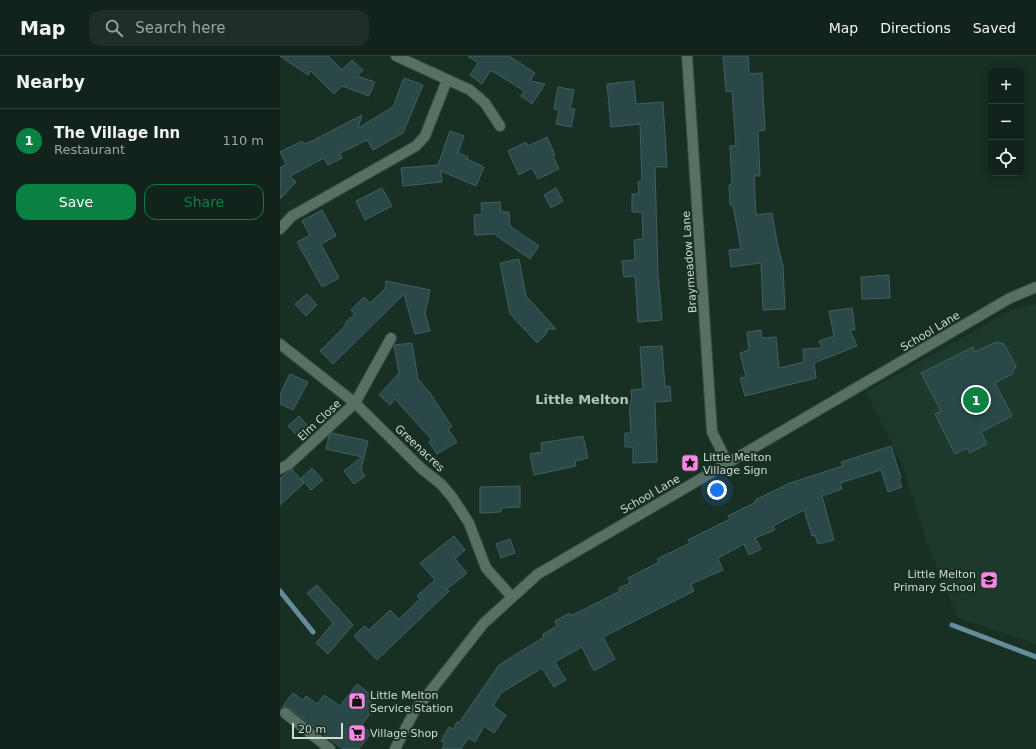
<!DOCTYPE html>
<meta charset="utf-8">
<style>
body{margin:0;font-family:"DejaVu Sans",sans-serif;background:#1f2f28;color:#f1f3f6}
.controls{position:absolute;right:12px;top:12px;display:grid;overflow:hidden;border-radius:8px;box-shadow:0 2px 10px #0003}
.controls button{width:36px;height:36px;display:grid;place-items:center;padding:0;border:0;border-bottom:1px solid #31403a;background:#12231b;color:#f1f3f6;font:20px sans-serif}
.scale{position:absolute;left:12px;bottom:10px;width:51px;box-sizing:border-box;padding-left:4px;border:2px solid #cddbd3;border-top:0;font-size:11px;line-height:14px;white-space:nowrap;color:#cddbd3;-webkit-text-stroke:3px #182f24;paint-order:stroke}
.you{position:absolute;left:437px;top:434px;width:14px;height:14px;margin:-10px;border:3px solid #fff;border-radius:50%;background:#1a73e8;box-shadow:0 0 0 6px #1a73e833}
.badge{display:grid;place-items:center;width:26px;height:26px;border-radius:50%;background:#0b8043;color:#fff;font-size:13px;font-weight:700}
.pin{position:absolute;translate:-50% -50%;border:2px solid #fff;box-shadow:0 1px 4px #0006}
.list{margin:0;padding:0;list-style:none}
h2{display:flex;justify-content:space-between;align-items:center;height:52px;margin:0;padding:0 16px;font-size:17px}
h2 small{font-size:13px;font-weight:400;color:#9ca4a3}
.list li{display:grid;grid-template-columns:26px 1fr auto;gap:12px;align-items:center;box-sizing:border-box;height:64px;padding:0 16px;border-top:1px solid #31403a}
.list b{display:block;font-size:15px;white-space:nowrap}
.list p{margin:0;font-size:13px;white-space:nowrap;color:#9ca4a3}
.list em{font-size:13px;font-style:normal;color:#9ca4a3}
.actions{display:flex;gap:8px;padding:12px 16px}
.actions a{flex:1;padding:9px 0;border:1px solid #0b8043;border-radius:12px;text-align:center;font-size:14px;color:#0b8043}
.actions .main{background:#0b8043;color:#fff}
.icon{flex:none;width:22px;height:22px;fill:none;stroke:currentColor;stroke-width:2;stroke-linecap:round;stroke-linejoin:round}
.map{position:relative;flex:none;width:756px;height:693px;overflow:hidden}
header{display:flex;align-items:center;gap:24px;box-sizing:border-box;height:56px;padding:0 20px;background:#12231b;border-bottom:1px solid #31403a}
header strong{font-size:19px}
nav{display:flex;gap:22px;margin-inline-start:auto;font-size:14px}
.search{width:280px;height:36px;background:#1f2f28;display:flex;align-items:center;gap:10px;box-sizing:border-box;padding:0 14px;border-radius:12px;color:#9ca4a3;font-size:15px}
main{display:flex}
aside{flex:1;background:#12231b}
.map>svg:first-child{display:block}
.built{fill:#1b3a2b}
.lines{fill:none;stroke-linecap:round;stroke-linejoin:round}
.stream{stroke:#658c9a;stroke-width:5}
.building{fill:#2a4848;stroke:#426060}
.minor-casing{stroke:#374a40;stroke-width:12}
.minor{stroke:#577063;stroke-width:10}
.labels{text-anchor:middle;stroke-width:4;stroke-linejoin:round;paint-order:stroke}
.street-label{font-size:11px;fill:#cddbd3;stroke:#182f24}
.poi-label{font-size:11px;fill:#cddbd3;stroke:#182f24;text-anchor:start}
.quarter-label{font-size:13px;font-weight:bold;fill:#acc7b8;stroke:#182f24}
</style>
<header>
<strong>Map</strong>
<div class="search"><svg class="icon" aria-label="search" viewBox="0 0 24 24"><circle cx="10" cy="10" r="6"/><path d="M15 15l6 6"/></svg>Search here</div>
<nav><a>Map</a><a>Directions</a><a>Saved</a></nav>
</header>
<main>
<aside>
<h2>Nearby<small></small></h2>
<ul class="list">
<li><span class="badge">1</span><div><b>The Village Inn</b><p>Restaurant</p></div><em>110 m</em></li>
</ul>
<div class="actions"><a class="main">Save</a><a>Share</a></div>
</aside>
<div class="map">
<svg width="756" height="693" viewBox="0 0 756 693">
<rect width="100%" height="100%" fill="#182f24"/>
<polygon class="built" points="756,248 756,588 678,562 647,487 622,408 586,336 735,252"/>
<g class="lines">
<g class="stream">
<polyline points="0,535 33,576"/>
<polyline points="672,569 756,601"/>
</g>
</g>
<g class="building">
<polygon points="0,0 48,0 62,14 72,4 83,14 77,20 95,26 89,40 62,30 54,38 31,15 28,19"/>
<polygon points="188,0 229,0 255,17 250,25 265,28 252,48 241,40 244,35 214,16 210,15 202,28 190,19 198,7"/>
<polygon points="443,0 468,0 469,18 482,17 485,74 478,75 480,120 474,120 476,159 492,157 497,186 503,210 505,253 483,254 481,207 451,211 449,194 461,193 453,149 450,149 449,129 452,128 450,90 456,90 452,35 446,36"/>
<polygon points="124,22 143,29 123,77 93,94 87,84 60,97 62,102 48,109 44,102 10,120 16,126 0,143 0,111 1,112 6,107 0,96 22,85 24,88 32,85 82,59 78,72 113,51"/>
<polygon points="354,25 356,48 383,46 387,111 375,111 378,219 382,264 358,266 355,220 344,221 342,205 355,204 354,184 363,183 362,156 352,156 352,138 359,138 358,126 362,125 360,68 331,71 327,28"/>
<polygon points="278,31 294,34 290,53 295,53 291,71 276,68 279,54 274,53"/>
<polygon points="170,75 184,80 178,97 188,101 187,103 204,111 196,130 161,115 162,126 123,130 121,112 158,109"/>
<polygon points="267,81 275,99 273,100 279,113 258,123 252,112 239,119 228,95 246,86 248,90"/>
<polygon points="102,132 112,150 85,164 76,145"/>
<polygon points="276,132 283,145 271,152 264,139"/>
<polygon points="220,146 221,156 229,156 230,170 259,190 250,203 214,178 195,179 194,159 202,158 201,147"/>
<polygon points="42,154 56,180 41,188 59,222 42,231 17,186 30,179 22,165"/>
<polygon points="239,203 246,240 276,273 267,273 267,277 257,287 230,258 220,207"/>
<polygon points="609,219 610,242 582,243 581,221"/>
<polygon points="106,225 150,234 145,257 150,275 135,278 124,238 53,308 40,295 66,269 65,267 75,258 71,254 84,241 90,247 105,233"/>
<polygon points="27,238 37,249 26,260 15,248"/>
<polygon points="572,252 575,274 570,274 577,290 534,307 536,322 465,340 460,322 466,321 460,297 469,294 467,276 481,274 482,282 496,281 499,312 524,306 523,293 542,292 539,285 554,280 549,255"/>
<polygon points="716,286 724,288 736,310 732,318 715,327 732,360 701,376 707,388 690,397 687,392 675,398 655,358 661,355 641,317 693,291 695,296"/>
<polygon points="132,287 138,323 150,337 172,371 168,373 177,386 157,398 149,386 152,384 115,343 110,349 99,339 119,317 114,289"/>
<polygon points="382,290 385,331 390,330 391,345 375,346 377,406 353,407 353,391 345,391 345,377 351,377 349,345 352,345 351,334 363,333 360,291"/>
<polygon points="10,318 28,326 13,354 0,348 0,338"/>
<polygon points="19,360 30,372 19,382 8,370"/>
<polygon points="52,377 88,385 81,414 85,420 74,428 64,415 82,401 46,393 49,380"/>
<polygon points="303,380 308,402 295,405 296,410 254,419 250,398 262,396 261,387"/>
<polygon points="611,390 621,422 619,423 622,431 608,436 601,414 560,427 562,433 542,440 554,484 538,488 535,479 532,480 524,454 493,470 495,474 475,482 481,493 469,499 464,488 438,502 443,514 411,528 414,535 323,581 335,603 314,615 302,591 275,606 286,624 274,631 262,612 221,637 213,650 226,659 214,677 204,670 195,686 188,682 181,693 162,693 165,687 161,685 169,671 173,673 177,666 179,667 219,609 264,581 263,578 277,570 275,565 290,557 291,560 340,535 339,532 350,527 348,522 379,506 377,503 410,487 408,484 450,463 448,460 476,446 475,444 510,427 563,410 561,406"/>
<polygon points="32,412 43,424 31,434 21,422"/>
<polygon points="12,413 24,427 0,449 0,422"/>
<polygon points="240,430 240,451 221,452 221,456 200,457 200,431"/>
<polygon points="174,480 185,494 175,503 187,517 167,533 169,535 97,604 74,580 84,570 89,574 110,554 119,563 140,543 137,540 155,524 140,507"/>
<polygon points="230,483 235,497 221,502 216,488"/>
<polygon points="37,529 73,569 48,598 36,587 53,567 27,537"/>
<polygon points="77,628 93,640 89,644 96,649 81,670 91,677 79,693 63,693 9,652 3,650 13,637 23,644 26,640 37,648 44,639 60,650"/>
</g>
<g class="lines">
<defs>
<g id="minor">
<polyline points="116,0 190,34 205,47 220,70"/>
<polyline points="407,0 432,376 447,406"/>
<polyline points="0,173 12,160 136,90 145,80 167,24"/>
<polyline points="0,288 75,347 142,413 161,428 172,441 189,467 206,512 231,540"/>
<polyline points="0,413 9,408 75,347 111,282"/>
<polyline points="5,657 50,693"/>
<polyline points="115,693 134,656 204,567 258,518 730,242 756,231"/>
</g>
</defs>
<use href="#minor" class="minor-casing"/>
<use href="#minor" class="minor"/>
</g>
<defs>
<symbol id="sight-square" viewBox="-11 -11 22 22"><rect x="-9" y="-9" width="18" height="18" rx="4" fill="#fb87e6" stroke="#182f24"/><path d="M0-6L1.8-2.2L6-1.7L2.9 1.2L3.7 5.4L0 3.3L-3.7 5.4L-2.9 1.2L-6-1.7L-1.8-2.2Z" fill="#111"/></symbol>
<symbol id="school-square" viewBox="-11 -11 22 22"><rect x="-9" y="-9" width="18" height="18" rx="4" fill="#fb87e6" stroke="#182f24"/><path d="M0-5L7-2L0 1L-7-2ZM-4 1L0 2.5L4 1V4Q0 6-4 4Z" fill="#111"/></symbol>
<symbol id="shop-square" viewBox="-11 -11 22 22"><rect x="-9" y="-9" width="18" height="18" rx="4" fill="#fb87e6" stroke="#182f24"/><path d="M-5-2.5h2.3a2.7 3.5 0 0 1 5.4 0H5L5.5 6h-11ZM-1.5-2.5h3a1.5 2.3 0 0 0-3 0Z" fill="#111"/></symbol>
<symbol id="supermarket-square" viewBox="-11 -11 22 22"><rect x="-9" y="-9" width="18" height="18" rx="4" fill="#fb87e6" stroke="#182f24"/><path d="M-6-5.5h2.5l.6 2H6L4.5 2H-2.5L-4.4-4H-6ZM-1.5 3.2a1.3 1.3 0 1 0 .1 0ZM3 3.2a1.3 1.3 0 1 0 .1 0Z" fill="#111"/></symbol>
</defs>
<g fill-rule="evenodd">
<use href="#sight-square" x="400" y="397" width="20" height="20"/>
<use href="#school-square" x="699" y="514" width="20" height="20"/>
<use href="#shop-square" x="67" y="635" width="20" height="20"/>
<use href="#supermarket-square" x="67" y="667" width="20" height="20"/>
</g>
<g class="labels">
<g class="street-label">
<text transform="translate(409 206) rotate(-94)" y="4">Braymeadow Lane</text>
<text transform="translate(650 275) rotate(-31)" y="4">School Lane</text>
<text transform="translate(39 364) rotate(-43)" y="4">Elm Close</text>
<text transform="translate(140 392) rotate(43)" y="4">Greenacres</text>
<text transform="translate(370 438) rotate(-30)" y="4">School Lane</text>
</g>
<g class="poi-label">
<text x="423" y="405">Little Melton<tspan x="423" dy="13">Village Sign</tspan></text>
<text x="696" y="522" text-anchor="end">Little Melton<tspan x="696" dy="13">Primary School</tspan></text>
<text x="90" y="643">Little Melton<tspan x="90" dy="13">Service Station</tspan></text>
<text x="90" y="681">Village Shop</text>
</g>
<g class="quarter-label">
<text x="302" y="348">Little Melton</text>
</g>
</g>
</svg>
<div class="controls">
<button>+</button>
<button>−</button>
<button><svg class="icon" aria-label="locate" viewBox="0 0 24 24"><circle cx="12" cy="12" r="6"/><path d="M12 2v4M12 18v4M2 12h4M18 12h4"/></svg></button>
</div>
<div class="scale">20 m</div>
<div class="you"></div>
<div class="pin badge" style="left:696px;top:344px">1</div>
</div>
</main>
